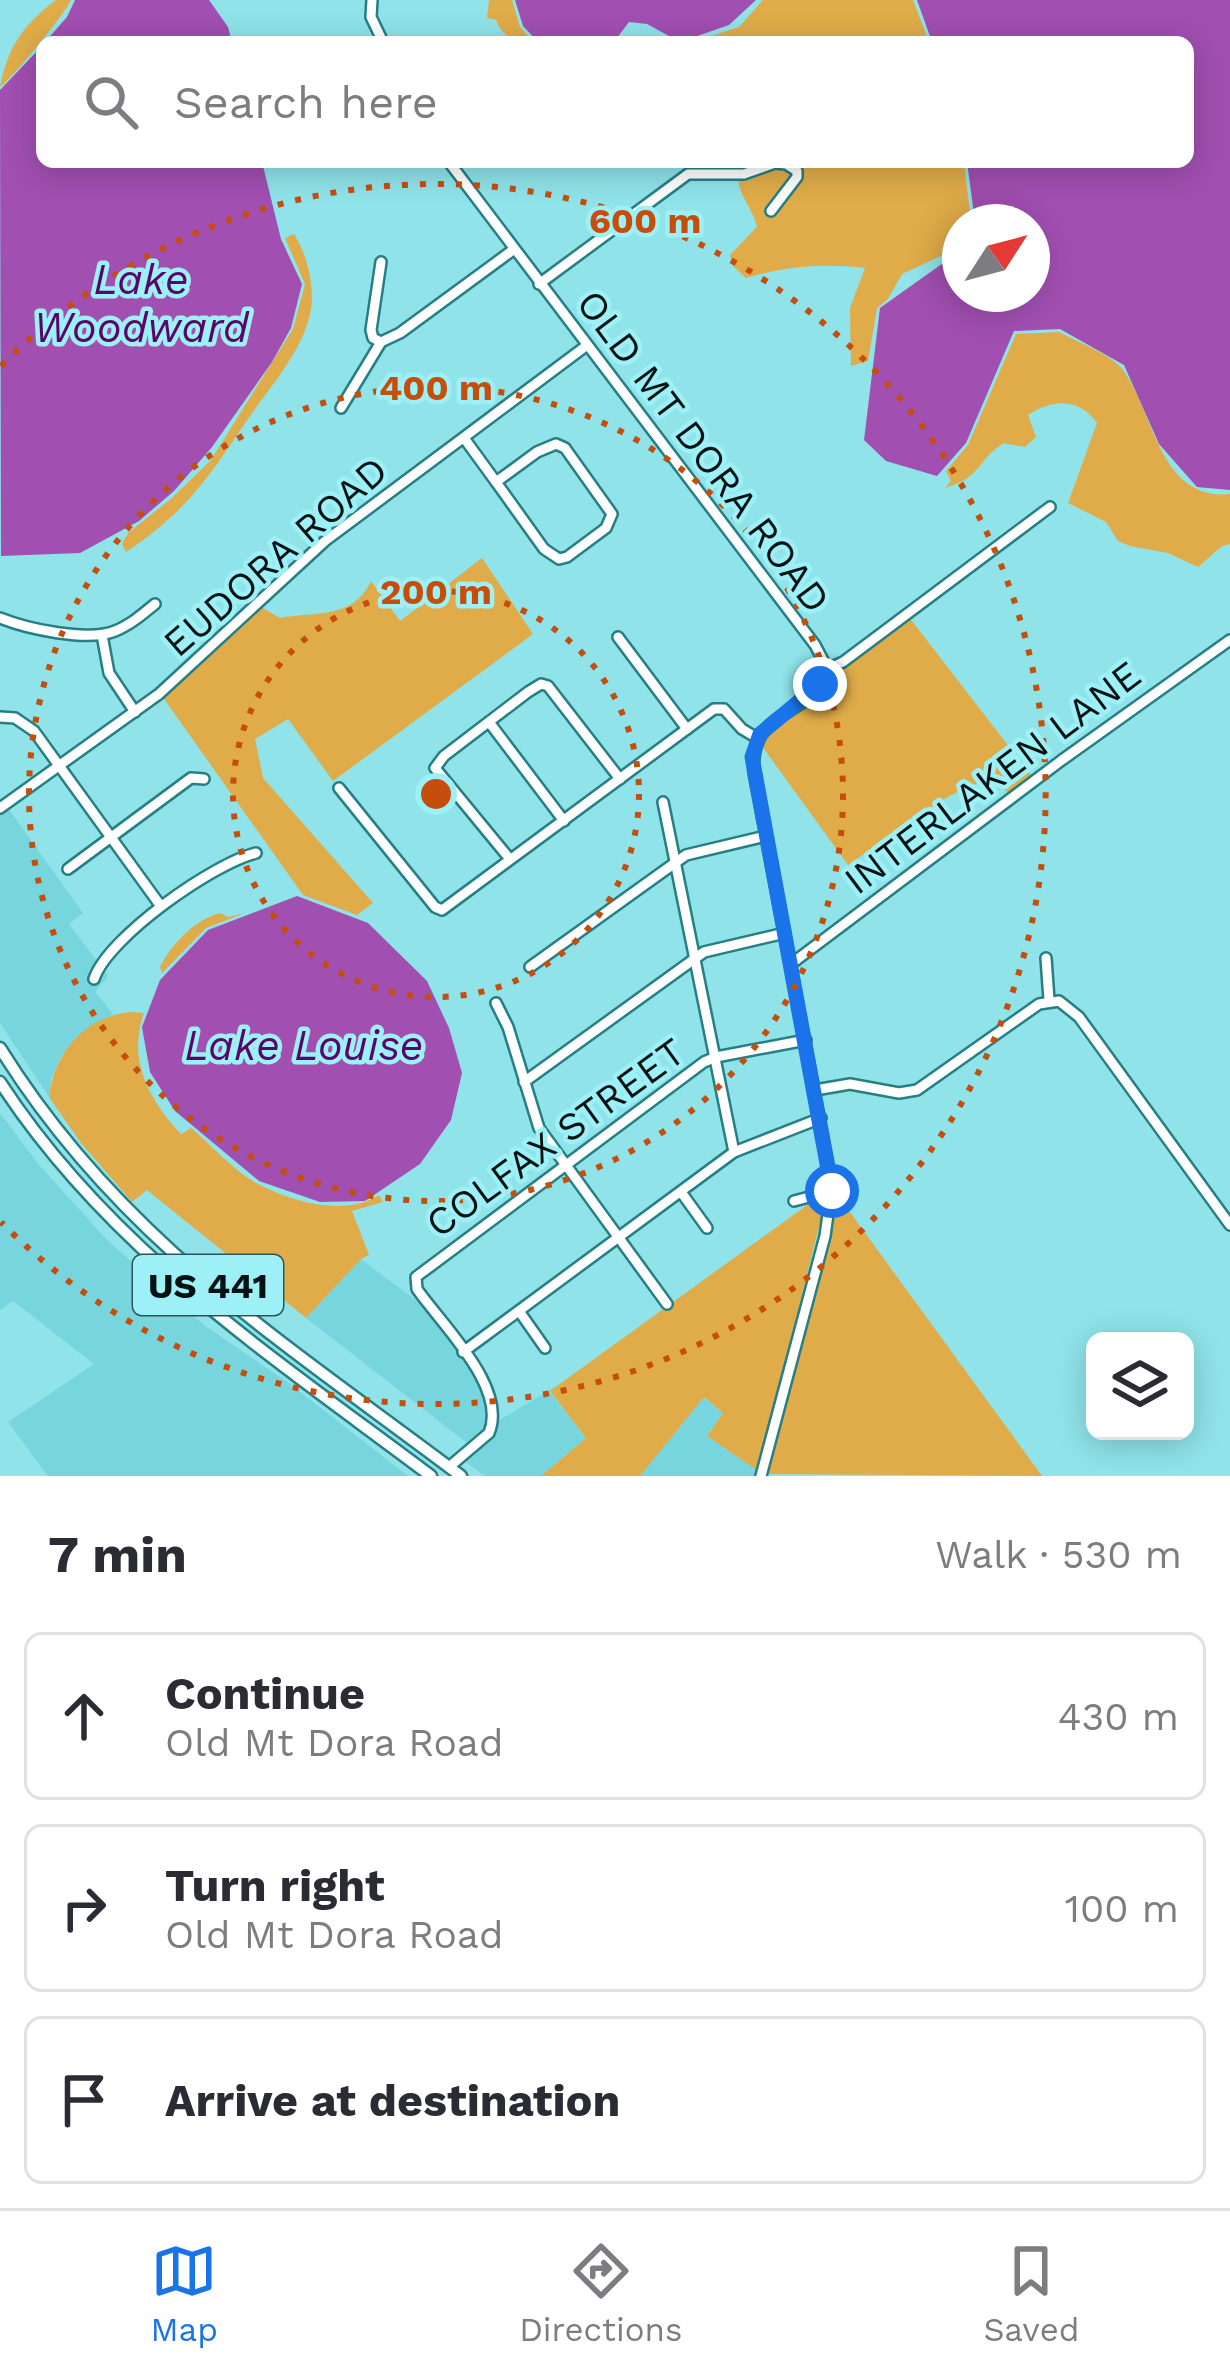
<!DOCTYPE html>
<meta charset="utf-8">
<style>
body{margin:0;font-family:"Work Sans",sans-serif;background:#f2f2f3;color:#2b2b33}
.controls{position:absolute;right:36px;bottom:36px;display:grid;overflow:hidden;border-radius:18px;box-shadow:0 6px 30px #0003}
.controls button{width:108px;height:108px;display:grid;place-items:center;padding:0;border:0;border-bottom:3px solid #e1e1e2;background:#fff;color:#2b2b33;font:60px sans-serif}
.compass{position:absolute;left:942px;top:204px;width:108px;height:108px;border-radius:50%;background:#fff;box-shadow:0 6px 30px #0003;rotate:54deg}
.stop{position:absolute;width:36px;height:36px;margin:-27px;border:9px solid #1a73e8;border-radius:50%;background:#fff}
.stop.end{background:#1a73e8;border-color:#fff;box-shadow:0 3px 12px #0008}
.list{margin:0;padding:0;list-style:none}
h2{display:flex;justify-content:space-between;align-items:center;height:156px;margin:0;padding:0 48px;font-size:51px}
h2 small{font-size:39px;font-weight:400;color:#7c7c81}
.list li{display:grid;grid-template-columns:78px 1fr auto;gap:36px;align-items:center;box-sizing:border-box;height:168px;margin:0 24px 24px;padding:0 24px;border:3px solid #e1e1e2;border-radius:18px}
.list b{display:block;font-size:45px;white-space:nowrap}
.list p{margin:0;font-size:39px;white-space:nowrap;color:#7c7c81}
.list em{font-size:39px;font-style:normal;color:#7c7c81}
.icon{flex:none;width:66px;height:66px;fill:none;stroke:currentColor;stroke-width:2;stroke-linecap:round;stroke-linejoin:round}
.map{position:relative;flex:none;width:1230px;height:1476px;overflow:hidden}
.search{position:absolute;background:#fff;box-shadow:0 6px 30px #0003;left:36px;right:36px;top:36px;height:132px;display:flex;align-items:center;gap:30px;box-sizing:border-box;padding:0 42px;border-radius:18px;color:#7c7c81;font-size:45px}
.sheet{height:732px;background:#fff}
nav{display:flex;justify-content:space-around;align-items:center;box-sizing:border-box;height:168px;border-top:3px solid #e1e1e2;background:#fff;font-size:33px;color:#7c7c81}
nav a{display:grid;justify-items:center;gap:6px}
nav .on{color:#1a73e8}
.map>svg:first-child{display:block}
.built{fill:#77d6dd}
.green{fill:#e0ac49}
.water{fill:#a14fb1}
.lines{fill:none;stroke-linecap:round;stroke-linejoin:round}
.minor-casing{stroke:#257f84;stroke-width:14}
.major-casing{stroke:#257f84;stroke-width:15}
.minor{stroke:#fff;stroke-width:9}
.major{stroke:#fff;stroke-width:10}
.route{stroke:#1a73e8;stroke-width:15}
.ring{fill:none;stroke:#c54e0d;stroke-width:6;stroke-dasharray:6 12}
.labels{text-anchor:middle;stroke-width:9;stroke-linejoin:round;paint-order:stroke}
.shield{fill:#9cf0f6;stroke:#2f5457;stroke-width:3}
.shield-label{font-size:36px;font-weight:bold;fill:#001113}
.street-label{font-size:39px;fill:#001113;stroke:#9cf0f6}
.water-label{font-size:42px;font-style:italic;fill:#5a0568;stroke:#9cf0f6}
.centre{fill:#c54e0d;stroke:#9cf0f6;stroke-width:6}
.ring-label{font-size:36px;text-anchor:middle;font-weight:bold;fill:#c54e0d;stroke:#9cf0f6;stroke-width:9;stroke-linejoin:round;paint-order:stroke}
</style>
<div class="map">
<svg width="1230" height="1476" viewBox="0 0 1230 1476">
<rect width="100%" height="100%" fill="#8fe3e9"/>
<g class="built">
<polygon points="7,807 83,913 69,924 108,976 95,992 113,1014 76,1037 61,1056 51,1079 49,1097 0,1023 0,812"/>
<polygon points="0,1113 39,1165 108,1241 204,1325 290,1384 408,1476 48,1476 8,1422 94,1364 13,1301 0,1310"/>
<polygon points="361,1259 433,1313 492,1404 491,1425 560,1384 550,1392 586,1438 541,1476 485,1476 460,1458 471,1446 306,1318"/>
<polygon points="703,1397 723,1413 707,1436 758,1471 757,1476 640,1476"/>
</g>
<g class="green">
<path d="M56,0H71C64,15 13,77 0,87C7,49 23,24 56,0Z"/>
<path d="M489,0H512L520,27L534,42C515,42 503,38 496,20L487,18Z"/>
<polygon points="763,0 913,0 929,42 706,42 714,35 739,27"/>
<path d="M731,162H964L971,222H960V247L902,274L888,299L877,308L868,361L851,366L850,308L865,268C823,263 786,266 746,278L733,266L730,255L757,227C752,203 733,193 740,167Z"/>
<path d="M294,234C307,254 316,290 310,314C302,349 276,380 255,409C211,472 193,507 126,552L122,544L128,533L172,498L211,460L293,329L305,284L285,238Z"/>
<path d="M1059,332C1077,342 1111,354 1123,370C1154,412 1159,501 1230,494V544L1222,546L1198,567L1168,553L1130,546L1118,541L1106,522L1068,503L1097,423C1079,397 1052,399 1028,415L1036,437L1025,447L1004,443C977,459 983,477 945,488L951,481L946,471L968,445L1016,334Z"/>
<path d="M482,558L533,634L333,781L288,719L255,739L263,778L373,903L357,915L303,895L162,696L261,607L280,618C316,611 353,620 371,581L400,621Z"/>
<polygon points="905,612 1031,775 1009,793 987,779 949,796 848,865 759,742 824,685 829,671"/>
<path d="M220,913L228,917L245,913L206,928L162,973L160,967C172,944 194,920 220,913Z"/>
<path d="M130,1012L144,1013C127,1060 149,1100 181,1134L191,1128C212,1146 234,1171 258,1184C292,1202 346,1217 379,1195L383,1202L352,1211L369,1255L361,1259L306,1318L147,1190L132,1202L81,1143L49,1097C54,1053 84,1017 130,1012Z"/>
<polygon points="828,1190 758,1471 707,1436 723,1413 704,1397 640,1476 541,1476 586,1438 550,1391"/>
<polygon points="836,1193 1042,1476 765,1474 829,1237"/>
</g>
<g class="water">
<polygon points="75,0 209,0 228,27 232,42 45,42 67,17"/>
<polygon points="515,0 756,0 729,25 680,42 647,24 629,22 614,42 538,42 523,26"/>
<polygon points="917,0 1230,0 1230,490 1197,487 1159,444 1124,365 1060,329 1014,331 966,443 937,476 886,461 864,440 880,308 960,251 960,294 1032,294 1032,222 975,222 967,162 1188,162 1188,42 932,42"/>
<polygon points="42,46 42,162 262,162 281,239 302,284 291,328 272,362 212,447 174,491 139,521 80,553 1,556 0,90"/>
<polygon points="297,896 368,923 427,981 449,1028 462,1073 451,1120 420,1164 365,1201 320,1202 259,1181 175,1111 150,1072 142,1027 160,980 208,930"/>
</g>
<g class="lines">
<defs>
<g id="minor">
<polyline points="372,0 371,17 383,42"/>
<path d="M449,162L815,645L826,666C818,720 748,704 754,773L832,1185L825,1236L761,1476"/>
<polyline points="381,262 371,330 373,338 381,342 400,333 513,250"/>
<polyline points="539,284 688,174 744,174 775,163 786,164 797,171 797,177 771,211"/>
<polyline points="341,408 381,342"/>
<polyline points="464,438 496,482"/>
<polygon points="556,444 565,448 612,514 606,528 567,557 559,559 544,549 496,482 537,452"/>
<path d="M0,618C27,629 88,642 115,631C130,625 143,614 155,604"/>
<polyline points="102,635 109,673 135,712"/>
<polyline points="618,637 687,729"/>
<polyline points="825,670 843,662 1050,507"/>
<polyline points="0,717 15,718 34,731 160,905"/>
<polyline points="489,722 564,821"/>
<polyline points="339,788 435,907 442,910 714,709 724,709 742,729 757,738"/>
<polyline points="663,802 734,1152"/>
<polyline points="0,808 159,694 325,541 586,346"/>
<polyline points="509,858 435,768 444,756 528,692 541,684 548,686 620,779"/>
<polyline points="68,869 191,778 204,779"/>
<polyline points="1046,958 1049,1000"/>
<polyline points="791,964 1062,760 1230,640"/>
<polyline points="530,967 686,855 766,836"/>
<path d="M94,979C108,937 214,863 256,853"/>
<polyline points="496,1003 508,1027 539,1128 667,1304"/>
<polyline points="524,1082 704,952 785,933"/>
<polyline points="815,1090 850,1084 899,1093 917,1090 1039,1004 1059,1001 1079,1017 1230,1225"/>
<polyline points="681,1192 707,1228"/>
<polyline points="794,1201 832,1191"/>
<polyline points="519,1311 545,1348"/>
<polyline points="463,1352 734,1152 821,1118"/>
<path d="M449,1467L489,1433C508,1387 442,1325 417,1289L416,1277L704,1062L716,1057L806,1040"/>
</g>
<g id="major">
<path d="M0,1048C119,1240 285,1343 461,1476"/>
<path d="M0,1082C109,1250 274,1358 431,1476"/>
</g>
</defs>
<use href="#minor" class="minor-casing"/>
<use href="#major" class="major-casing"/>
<use href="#minor" class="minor"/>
<use href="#major" class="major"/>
</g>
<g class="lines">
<polyline class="route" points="820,684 760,734 752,757 832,1191"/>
</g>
<g class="ring">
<circle cx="436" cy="794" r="203"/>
<circle cx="436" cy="794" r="407"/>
<path d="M1 366A610 610 0 1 1 1 1222"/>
</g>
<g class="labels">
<rect class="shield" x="133" y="1255" width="150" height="60" rx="9"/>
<g class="shield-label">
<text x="208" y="1298">US 441</text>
</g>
<g class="street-label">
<text transform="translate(704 451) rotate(53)" y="14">OLD MT DORA ROAD</text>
<text transform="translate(275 556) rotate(-41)" y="14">EUDORA ROAD</text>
<text transform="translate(992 777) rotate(-37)" y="14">INTERLAKEN LANE</text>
<text transform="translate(555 1137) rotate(-36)" y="14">COLFAX STREET</text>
</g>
<g class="water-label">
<text x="141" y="294">Lake<tspan x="141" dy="48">Woodward</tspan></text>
<text x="304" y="1060">Lake Louise</text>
</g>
</g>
<circle cx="436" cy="794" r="18" class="centre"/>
<g class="ring-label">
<text x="645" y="233">600 m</text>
<text x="436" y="400">400 m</text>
<text x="436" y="604">200 m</text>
</g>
</svg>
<div class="controls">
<button><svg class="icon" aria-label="layers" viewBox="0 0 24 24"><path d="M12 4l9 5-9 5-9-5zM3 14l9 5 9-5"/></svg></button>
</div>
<svg class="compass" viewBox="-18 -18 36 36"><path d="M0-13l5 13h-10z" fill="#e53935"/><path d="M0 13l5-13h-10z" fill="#7c7c81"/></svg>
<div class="stop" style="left:832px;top:1191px"></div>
<div class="stop end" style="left:820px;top:684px"></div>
<div class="search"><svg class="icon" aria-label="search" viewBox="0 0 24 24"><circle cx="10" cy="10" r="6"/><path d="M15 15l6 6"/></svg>Search here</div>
</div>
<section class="sheet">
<h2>7 min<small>Walk · 530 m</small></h2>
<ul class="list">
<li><svg class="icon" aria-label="ahead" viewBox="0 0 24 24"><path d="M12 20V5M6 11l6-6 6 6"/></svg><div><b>Continue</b><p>Old Mt Dora Road</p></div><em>430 m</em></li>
<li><svg class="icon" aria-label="right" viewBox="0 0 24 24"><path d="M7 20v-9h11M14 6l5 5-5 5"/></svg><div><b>Turn right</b><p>Old Mt Dora Road</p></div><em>100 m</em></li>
<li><svg class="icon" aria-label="arrive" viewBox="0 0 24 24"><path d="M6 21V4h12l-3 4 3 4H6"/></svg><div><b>Arrive at destination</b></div></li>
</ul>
</section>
<nav>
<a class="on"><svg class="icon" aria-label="map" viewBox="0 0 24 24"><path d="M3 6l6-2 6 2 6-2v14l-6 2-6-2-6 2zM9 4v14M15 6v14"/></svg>Map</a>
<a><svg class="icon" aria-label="directions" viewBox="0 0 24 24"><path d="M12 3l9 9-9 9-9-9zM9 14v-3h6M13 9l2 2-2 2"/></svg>Directions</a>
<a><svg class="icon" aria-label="saved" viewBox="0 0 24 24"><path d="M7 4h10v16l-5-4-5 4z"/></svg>Saved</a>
</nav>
